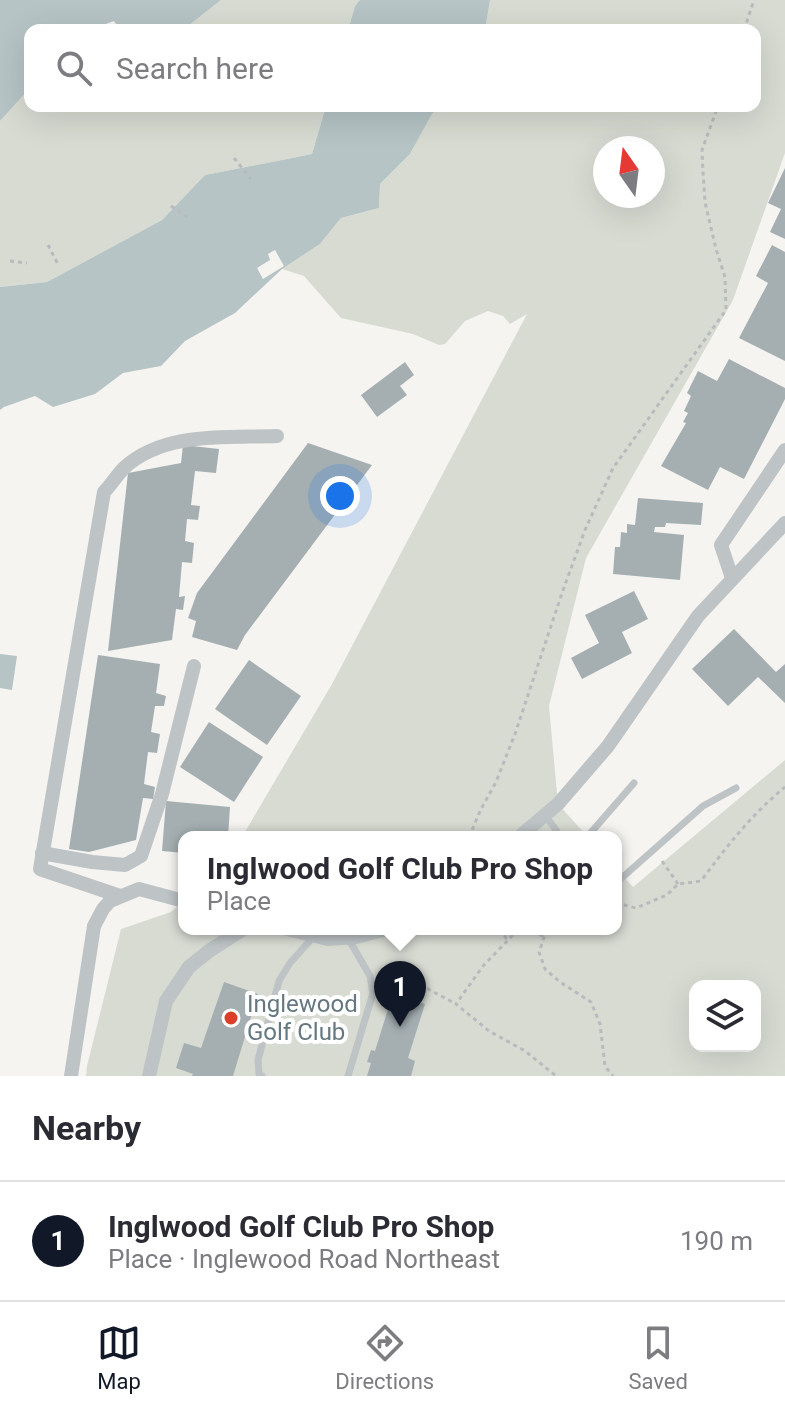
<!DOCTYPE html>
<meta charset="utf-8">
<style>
body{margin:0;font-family:Roboto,sans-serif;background:#f7f7f7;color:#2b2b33}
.controls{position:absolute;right:24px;bottom:24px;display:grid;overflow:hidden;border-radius:16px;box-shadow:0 8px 32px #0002}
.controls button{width:72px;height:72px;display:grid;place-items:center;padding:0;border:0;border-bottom:2px solid #e1e1e2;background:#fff;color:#2b2b33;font:40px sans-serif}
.compass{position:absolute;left:593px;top:136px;width:72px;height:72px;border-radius:50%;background:#fff;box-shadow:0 8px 32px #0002;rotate:346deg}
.you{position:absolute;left:340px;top:496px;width:28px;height:28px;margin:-20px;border:6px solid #fff;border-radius:50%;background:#1a73e8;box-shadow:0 0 0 12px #1a73e833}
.badge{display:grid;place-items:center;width:52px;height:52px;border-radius:50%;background:#111827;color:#fff;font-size:26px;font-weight:700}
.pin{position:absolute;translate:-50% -66px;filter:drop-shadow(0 2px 4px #0008)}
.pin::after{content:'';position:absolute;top:42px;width:28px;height:24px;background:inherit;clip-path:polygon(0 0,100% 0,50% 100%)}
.popup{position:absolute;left:178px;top:831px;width:444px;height:104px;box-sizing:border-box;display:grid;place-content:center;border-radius:16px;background:#fff;filter:drop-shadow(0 2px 6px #0005);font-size:26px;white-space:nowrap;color:#7c7c81}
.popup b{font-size:30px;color:#2b2b33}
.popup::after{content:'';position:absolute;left:50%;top:100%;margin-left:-16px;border:16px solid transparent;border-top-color:#fff}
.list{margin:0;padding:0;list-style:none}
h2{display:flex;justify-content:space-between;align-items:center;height:104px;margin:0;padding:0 32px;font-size:34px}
h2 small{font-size:26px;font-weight:400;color:#7c7c81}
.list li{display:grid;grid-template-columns:52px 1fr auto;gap:24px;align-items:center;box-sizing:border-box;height:120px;padding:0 32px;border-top:2px solid #e1e1e2}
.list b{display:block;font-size:30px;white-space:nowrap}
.list p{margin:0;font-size:26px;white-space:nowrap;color:#7c7c81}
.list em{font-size:26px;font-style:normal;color:#7c7c81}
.icon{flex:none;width:44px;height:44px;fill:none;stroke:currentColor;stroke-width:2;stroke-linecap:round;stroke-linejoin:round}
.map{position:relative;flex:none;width:785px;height:1076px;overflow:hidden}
.search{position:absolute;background:#fff;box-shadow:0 8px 32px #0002;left:24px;right:24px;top:24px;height:88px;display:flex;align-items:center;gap:20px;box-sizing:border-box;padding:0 28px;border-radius:16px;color:#7c7c81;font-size:30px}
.sheet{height:224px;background:#fff}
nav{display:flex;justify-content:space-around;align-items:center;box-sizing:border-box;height:112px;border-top:2px solid #e1e1e2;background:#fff;font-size:22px;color:#7c7c81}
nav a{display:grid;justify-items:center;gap:4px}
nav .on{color:#111827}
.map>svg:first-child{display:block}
.green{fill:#d7dbd2;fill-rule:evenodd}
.water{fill:#b6c4c6}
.pier{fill:#f5f4f1}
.building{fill:#a5afb2}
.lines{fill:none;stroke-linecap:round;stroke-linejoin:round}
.path{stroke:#b8bbbd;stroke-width:3;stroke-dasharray:4 4;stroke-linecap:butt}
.lane{stroke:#bec3c5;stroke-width:7}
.street{stroke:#bec3c5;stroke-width:14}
.poi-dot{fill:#dc3f29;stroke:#fff;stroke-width:3}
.labels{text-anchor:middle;stroke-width:8;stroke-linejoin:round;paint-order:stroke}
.poi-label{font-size:24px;fill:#657881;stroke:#fff;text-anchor:start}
</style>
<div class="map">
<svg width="785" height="1076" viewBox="0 0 785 1076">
<rect width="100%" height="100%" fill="#f5f4f1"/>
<g class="green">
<polygon points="221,0 360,0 355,6 348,30 183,30"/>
<path d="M490,0H785V153L733,300L586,558L549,706L558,804L588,837H242L332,684L527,314L510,324L503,316L488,311L465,321L445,344L439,345L413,334L341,318L304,276L282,269L320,244L341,218L379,208L380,184L410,154L432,114L440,106H755V30H485ZM605,148H653V196H605Z"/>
<polygon points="30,88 30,106 326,106 312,154 205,175 162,220 47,282 0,287 0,121"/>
<path d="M785,760V1076H86L87,1066L121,929L171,912L184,901V929H616V868L633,887ZM695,986H755V1046H695Z"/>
</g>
<g class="water">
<polygon points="0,0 221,0 183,30 165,30 163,26 120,30 114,21 89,30 30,30 30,88 0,121"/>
<polygon points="360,0 490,0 485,30 348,30 355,6"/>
<polygon points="326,106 440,106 432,114 410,154 380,184 379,208 341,218 320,244 282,269 235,313 185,341 161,366 123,373 95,394 53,407 35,396 4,407 0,410 0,287 47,282 162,220 205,175 312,154"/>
<polygon points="0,654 17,656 12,690 0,688"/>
</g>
<polygon class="pier" points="275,250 284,266 263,279 257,268 270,260 268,254"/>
<g class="building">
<polygon points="785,168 785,239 770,232 781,209 768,203"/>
<polygon points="772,245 785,252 785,361 739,338 768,283 756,276"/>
<polygon points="729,359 785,388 785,399 744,479 720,467 708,490 661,466 686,423 683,422 688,413 684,411 691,396 687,393 698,371 717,381"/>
<polygon points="405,362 414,375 400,386 407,395 377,417 361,395"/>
<polygon points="308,443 372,465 245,635 237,650 192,637 196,621 188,618 197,593"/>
<polygon points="183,445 219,449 216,473 195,471 191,505 200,506 198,520 187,519 185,541 194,543 192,563 182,562 179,597 185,596 183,610 176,609 172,640 108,651 128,473 181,463"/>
<polygon points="638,498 703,503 701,525 666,523 665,527 655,527 654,532 684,535 680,580 613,574 615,547 620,547 621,532 627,533 627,524 635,525"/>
<polygon points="634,591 648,619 622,632 632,653 582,679 571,658 599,643 585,615"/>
<polygon points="734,629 776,672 785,664 785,703 758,677 728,706 692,669"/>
<polygon points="98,655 160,664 156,693 166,696 164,706 155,706 151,732 160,734 157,753 148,752 144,784 155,787 153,799 143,798 136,840 89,852 69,849"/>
<polygon points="249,660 301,696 267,745 215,709"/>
<polygon points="209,722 263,757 234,802 180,767"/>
<polygon points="166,801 230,807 228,837 184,837 184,853 162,851"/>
<polygon points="224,982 258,994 233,1076 192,1076 193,1074 176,1068 184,1043 201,1048"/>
<polygon points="393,993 425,1004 408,1058 415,1061 411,1076 367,1076 371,1063 367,1062 371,1050 375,1051"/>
</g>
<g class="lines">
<g class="path">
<polyline points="744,30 754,0"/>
<polyline points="234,158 251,179"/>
<polyline points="171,206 191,219"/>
<polyline points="48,245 59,266"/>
<polyline points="10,261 27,263"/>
<polyline points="469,837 481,809 496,782 515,734 562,593 585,530 613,468 726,310 725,277 716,249 705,202 703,172 702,150 718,106"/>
<polyline points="662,861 678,884"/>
<path d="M616,903L636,908L667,895L678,884L701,881C728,845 750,816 785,787"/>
<polyline points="500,929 508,941"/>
<polyline points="547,929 539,952 545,969 560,982 591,1002 600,1024 605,1066 613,1076"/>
<polyline points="543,936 529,930 512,936 483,966 456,1004 489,1031 525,1051 556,1076"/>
<polyline points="381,977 415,982 456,1004"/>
</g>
<g class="lane">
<polyline points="545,815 561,837"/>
<polyline points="587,837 634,783"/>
<polyline points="616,883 703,806 736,788"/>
<polyline points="262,1076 259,1074 258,1060 279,981 290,963 314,936"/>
<polyline points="348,1076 373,993 370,976 348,938"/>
</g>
<g class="street">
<polyline points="732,578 721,545 785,450"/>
<polyline points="519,837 558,804 608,746 698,616 785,523"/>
<polyline points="42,853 92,862 125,865 141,856 162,794 194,666"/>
<path d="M120,896L40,869L104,492C111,485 117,475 124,468C164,431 227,438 277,436"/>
<polyline points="287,929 328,939 356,937 387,929"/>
<polyline points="71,1076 94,926 103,909 110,901 139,889 184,901"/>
<polyline points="149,1076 166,1001 189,967 209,951 243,929"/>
</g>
</g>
<circle class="poi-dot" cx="231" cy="1018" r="8"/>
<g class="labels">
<g class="poi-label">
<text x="247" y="1012">Inglewood<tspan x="247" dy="28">Golf Club</tspan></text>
</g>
</g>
</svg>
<div class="controls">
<button><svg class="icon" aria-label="layers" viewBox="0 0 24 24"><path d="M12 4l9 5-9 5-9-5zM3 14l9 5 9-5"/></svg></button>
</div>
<svg class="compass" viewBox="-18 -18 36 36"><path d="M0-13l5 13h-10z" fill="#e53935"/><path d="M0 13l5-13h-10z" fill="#7c7c81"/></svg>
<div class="you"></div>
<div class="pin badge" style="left:400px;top:1027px">1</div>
<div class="popup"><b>Inglwood Golf Club Pro Shop</b>Place</div>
<div class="search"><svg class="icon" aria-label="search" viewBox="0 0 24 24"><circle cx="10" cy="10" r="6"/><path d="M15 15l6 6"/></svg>Search here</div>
</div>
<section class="sheet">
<h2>Nearby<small></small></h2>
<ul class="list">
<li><span class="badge">1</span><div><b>Inglwood Golf Club Pro Shop</b><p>Place · Inglewood Road Northeast</p></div><em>190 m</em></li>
</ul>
</section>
<nav>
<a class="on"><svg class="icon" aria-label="map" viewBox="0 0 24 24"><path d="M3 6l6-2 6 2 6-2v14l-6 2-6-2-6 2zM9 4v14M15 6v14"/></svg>Map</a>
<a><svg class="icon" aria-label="directions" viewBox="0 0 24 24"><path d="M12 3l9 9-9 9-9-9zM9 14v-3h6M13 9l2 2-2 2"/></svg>Directions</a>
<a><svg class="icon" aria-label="saved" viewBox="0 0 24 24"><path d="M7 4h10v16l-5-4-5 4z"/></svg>Saved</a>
</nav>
